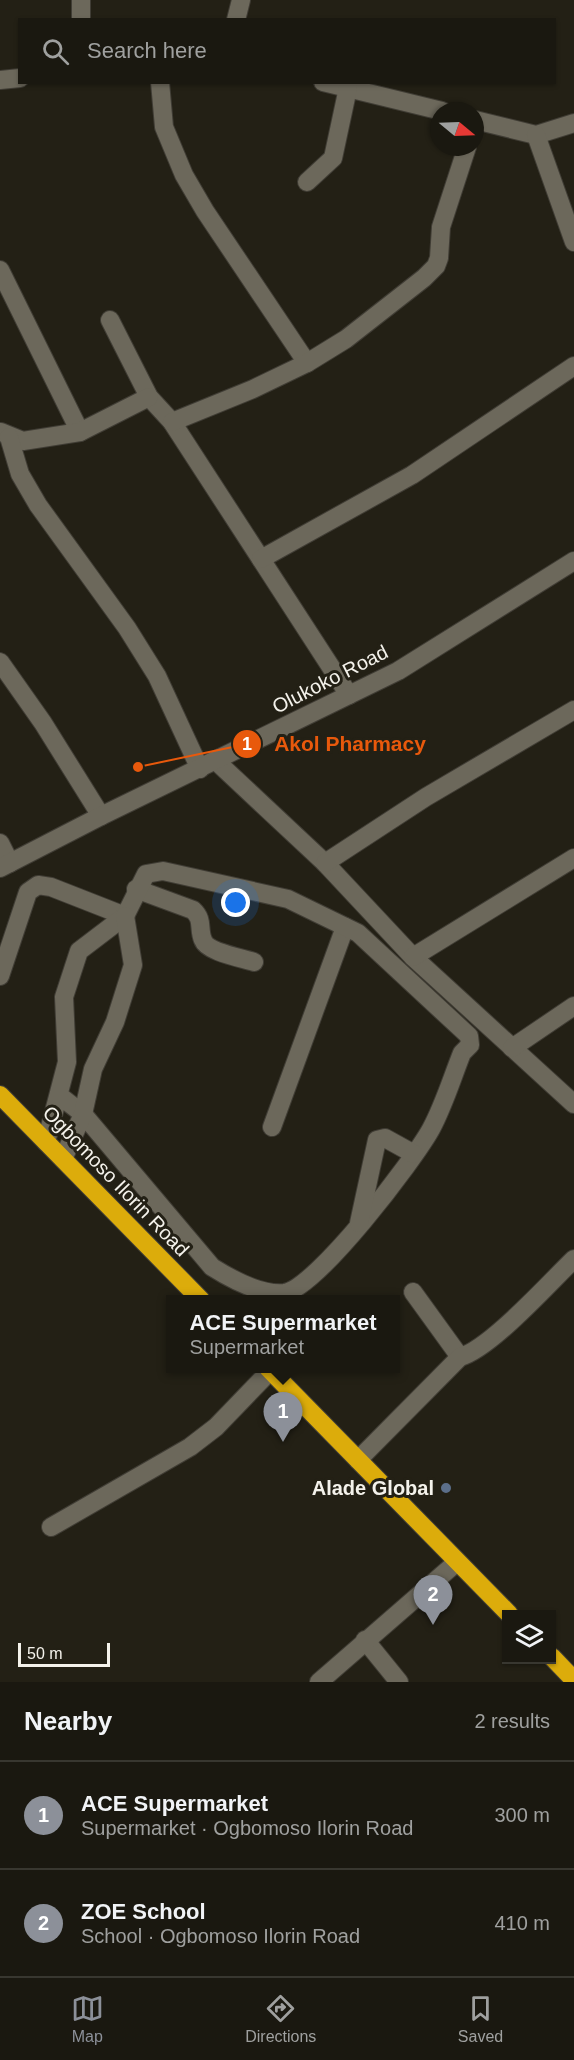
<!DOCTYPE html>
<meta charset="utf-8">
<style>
body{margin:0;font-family:Helvetica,sans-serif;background:#232119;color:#f1f3f6}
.controls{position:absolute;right:18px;bottom:18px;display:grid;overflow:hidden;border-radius:0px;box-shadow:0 2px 4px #0004}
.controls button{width:54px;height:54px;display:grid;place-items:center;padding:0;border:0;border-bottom:2px solid #383730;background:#1a1810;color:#f1f3f6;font:30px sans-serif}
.compass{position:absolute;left:430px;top:102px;width:54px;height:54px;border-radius:50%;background:#1a1810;box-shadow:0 2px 4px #0004;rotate:109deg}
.scale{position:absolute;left:18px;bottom:15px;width:92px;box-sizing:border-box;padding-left:6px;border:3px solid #f4f2eb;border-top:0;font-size:16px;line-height:21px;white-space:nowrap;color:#f4f2eb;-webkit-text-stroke:4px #232015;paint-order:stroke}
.you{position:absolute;left:236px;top:903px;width:21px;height:21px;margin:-15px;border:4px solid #fff;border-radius:50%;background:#1a73e8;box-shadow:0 0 0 9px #1a73e833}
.badge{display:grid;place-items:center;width:39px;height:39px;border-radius:50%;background:#8c9099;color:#fff;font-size:20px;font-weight:700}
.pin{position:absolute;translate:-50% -50px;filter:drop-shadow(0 2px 3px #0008)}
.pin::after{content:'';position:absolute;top:32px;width:21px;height:18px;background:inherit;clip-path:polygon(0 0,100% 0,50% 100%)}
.popup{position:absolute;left:166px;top:1295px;width:234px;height:78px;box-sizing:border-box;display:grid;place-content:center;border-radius:0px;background:#1a1810;filter:drop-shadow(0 2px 4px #0005);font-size:20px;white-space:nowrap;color:#9fa09f}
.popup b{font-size:22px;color:#f1f3f6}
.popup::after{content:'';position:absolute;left:50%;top:100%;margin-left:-12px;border:12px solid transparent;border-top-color:#1a1810}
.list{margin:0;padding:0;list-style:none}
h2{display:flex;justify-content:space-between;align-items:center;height:78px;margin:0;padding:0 24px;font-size:26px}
h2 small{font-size:20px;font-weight:400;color:#9fa09f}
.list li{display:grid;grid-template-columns:39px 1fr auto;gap:18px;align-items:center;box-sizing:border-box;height:108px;padding:0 24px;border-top:2px solid #383730}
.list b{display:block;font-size:22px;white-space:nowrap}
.list p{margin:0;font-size:20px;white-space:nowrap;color:#9fa09f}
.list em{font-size:20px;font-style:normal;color:#9fa09f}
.icon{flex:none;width:33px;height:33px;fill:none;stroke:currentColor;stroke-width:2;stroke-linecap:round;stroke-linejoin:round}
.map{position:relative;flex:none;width:574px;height:1682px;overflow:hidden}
.search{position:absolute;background:#1a1810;box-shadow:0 2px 4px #0004;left:18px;right:18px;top:18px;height:66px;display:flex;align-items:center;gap:15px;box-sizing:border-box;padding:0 21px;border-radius:0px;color:#9fa09f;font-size:22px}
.sheet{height:294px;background:#1a1810}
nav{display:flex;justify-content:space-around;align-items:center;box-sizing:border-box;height:84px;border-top:2px solid #383730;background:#1a1810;font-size:16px;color:#9fa09f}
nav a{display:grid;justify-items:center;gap:3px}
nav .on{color:#8c9099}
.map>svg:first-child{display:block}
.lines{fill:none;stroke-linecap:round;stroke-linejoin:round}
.minor-casing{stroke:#403d35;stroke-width:20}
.highway-casing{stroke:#403d35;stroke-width:20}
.minor{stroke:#6c685b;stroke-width:18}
.highway{stroke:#dcac0b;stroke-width:18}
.service-dot{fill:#5c6f8a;stroke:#232015;stroke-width:2}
.labels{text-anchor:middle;stroke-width:6;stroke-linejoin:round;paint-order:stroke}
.street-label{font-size:20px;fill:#f4f2eb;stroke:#232015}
.poi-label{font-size:20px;font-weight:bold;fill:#f4f2eb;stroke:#232015;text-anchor:end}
.leader{fill:none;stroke:#e8590c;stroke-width:2}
.callout-dot{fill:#e8590c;stroke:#232015;stroke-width:2}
.mark-label{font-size:18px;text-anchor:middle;font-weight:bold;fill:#fff}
.callout-label{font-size:21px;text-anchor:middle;font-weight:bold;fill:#e8590c;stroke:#232015;stroke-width:6;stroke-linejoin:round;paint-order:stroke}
</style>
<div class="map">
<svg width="574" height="1682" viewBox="0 0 574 1682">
<rect width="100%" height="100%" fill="#232015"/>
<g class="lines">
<defs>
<g id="minor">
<polyline points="81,0 81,20"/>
<polyline points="236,20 241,0"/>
<polyline points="0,80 20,78"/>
<polyline points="160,82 164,127 184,175 205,211 307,363"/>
<polyline points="323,82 442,111"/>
<polyline points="475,120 536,135 574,123"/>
<polyline points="536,135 574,242"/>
<polyline points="307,182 333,158 348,88"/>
<polyline points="0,270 80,432"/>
<polyline points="110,320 149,397 172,422 349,695"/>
<polyline points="172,422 253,389 307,363 346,339 424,278 436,266 439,258 441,227 467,147"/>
<polyline points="1,432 23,441 80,432 149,397"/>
<polyline points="9,437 20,474 38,505 127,628 157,676 200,769"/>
<polyline points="261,559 412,475 574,366"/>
<polyline points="0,662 43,723 101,816"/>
<polyline points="216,761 325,863 413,957 574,1104"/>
<polyline points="0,843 10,863"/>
<polyline points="325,863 426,797 574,710"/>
<polyline points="0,868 101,816 398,671 574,561"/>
<path d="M136,889L193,910C204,920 198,929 203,940C207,952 242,958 254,962"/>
<polyline points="413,957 574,858"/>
<polyline points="0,976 28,892 38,885 51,887 125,916"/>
<polyline points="512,1048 574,1006"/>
<polyline points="272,1127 345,927"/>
<path d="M46,1142L67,1062L64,997L79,951L125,916L146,874L163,871L288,899L358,933L469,1036L470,1045L462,1053C452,1078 444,1105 431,1129C414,1160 316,1289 284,1293C261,1295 231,1279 212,1267L83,1114L60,1096"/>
<polyline points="63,1159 83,1114 93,1069 115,1022 133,965 125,916"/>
<polyline points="359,1223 377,1140 385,1138 414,1154"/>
<polyline points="413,1292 460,1357"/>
<path d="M358,1460L460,1357C490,1349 549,1283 574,1259"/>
<polyline points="51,1527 190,1447 216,1427 270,1371"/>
<polyline points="365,1640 399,1682"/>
<polyline points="319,1682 457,1562"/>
</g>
<g id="highway">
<polyline points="0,1095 201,1300"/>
<polyline points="268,1368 509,1614"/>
<polyline points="552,1657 574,1680"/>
</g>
</defs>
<use href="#minor" class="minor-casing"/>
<use href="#highway" class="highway-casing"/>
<use href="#minor" class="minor"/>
<use href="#highway" class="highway"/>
</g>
<circle class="service-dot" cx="446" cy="1488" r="6"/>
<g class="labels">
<g class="street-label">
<text transform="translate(330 679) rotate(-27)" y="7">Olukoko Road</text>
<text transform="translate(116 1181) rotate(46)" y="7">Ogbomoso Ilorin Road</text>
</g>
<g class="poi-label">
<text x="434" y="1495">Alade Global</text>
</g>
</g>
<path class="leader" d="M138 767L247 744"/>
<g class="callout-dot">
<circle cx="138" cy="767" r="6"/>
<circle cx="247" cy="744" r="15"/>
</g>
<g class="mark-label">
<text x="247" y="750">1</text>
</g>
<g class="callout-label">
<text x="350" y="751">Akol Pharmacy</text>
</g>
</svg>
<div class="controls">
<button><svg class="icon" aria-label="layers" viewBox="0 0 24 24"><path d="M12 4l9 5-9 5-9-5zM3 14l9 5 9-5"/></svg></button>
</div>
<svg class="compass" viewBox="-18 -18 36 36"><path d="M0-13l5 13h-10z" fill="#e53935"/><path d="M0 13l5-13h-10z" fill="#9fa09f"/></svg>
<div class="scale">50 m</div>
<div class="you"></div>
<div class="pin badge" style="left:283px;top:1442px">1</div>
<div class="popup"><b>ACE Supermarket</b>Supermarket</div>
<div class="pin badge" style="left:433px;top:1625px">2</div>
<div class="search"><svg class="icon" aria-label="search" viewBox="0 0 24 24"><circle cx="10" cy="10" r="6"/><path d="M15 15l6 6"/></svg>Search here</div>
</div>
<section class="sheet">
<h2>Nearby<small>2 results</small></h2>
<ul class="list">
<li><span class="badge">1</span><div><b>ACE Supermarket</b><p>Supermarket · Ogbomoso Ilorin Road</p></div><em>300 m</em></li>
<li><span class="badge">2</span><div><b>ZOE School</b><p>School · Ogbomoso Ilorin Road</p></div><em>410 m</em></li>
</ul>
</section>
<nav>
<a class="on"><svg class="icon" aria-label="map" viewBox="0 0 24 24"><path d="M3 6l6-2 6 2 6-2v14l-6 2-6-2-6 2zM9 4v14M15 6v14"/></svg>Map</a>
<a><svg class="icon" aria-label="directions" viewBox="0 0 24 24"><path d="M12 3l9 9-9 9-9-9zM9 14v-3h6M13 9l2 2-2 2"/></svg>Directions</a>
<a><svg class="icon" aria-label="saved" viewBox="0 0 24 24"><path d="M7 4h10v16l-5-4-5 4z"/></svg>Saved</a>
</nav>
